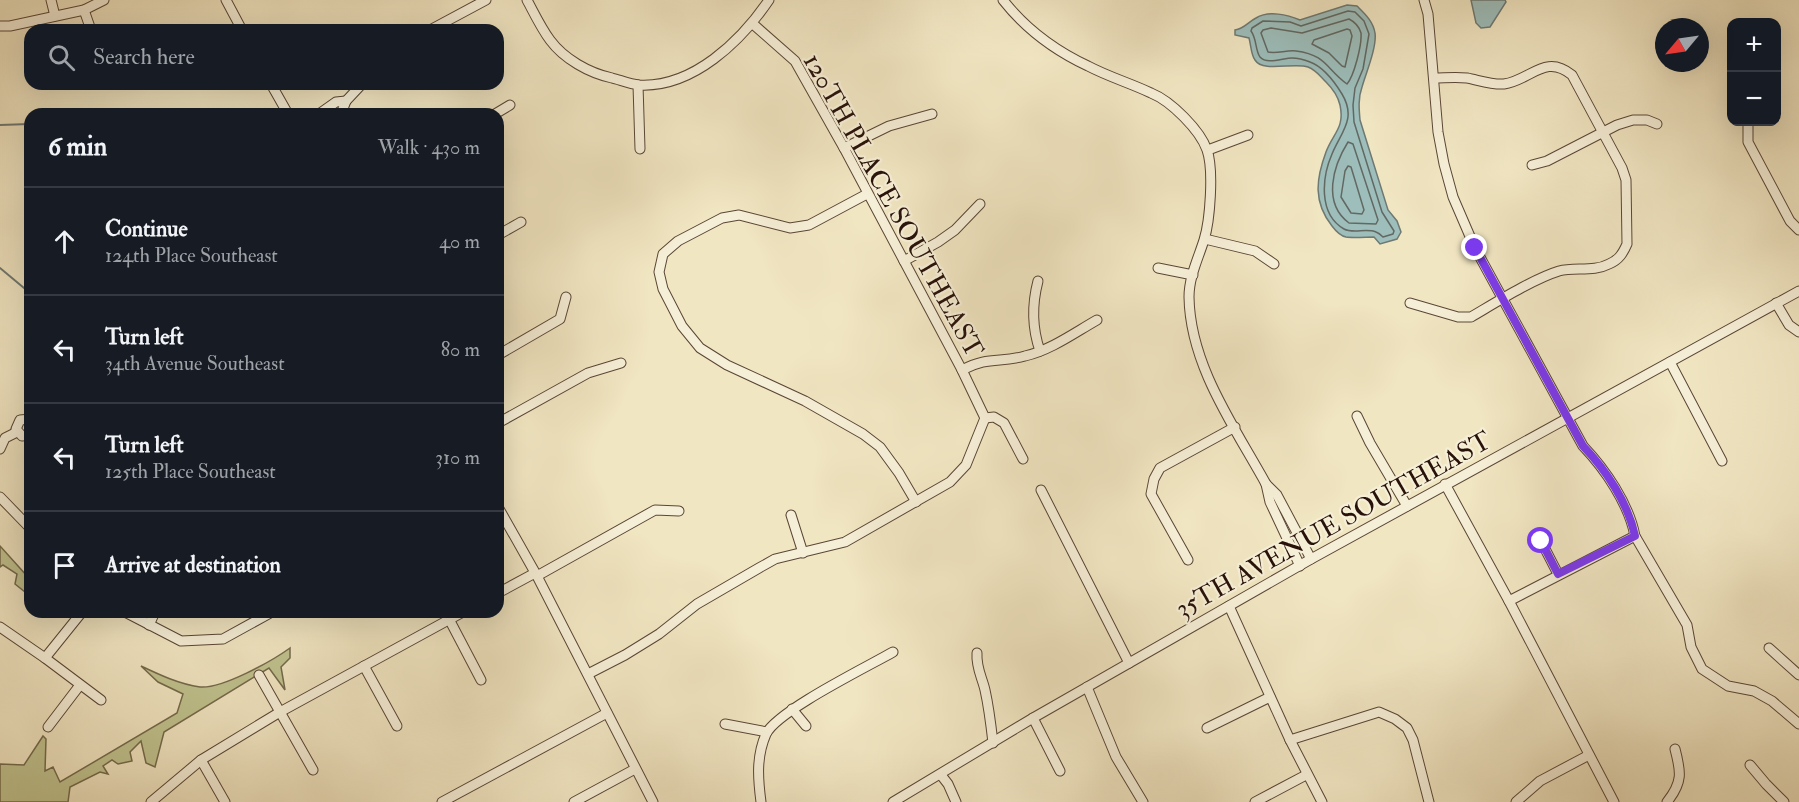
<!DOCTYPE html>
<meta charset="utf-8">
<style>
body{margin:0;font-family:"IM FELL Double Pica",serif;background:#20242c;color:#f1f3f6}
.controls{position:absolute;right:18px;top:18px;display:grid;overflow:hidden;border-radius:12px;box-shadow:0 6px 24px #0002}
.controls button{width:54px;height:54px;display:grid;place-items:center;padding:0;border:0;border-bottom:2px solid #363941;background:#171b24;color:#f1f3f6;font:30px sans-serif}
.compass{position:absolute;left:1655px;top:18px;width:54px;height:54px;border-radius:50%;background:#171b24;box-shadow:0 6px 24px #0002;rotate:241deg}
.stop{position:absolute;width:18px;height:18px;margin:-14px;border:4px solid #7c3aed;border-radius:50%;background:#fff}
.stop.end{background:#7c3aed;border-color:#fff;box-shadow:0 2px 6px #0008}
.list{margin:0;padding:0;list-style:none}
h2{display:flex;justify-content:space-between;align-items:center;height:78px;margin:0;padding:0 24px;font-size:26px}
h2 small{font-size:20px;font-weight:400;color:#9ea1a6}
.list li{display:grid;grid-template-columns:39px 1fr auto;gap:18px;align-items:center;box-sizing:border-box;height:108px;padding:0 24px;border-top:2px solid #363941}
.list b{display:block;font-size:22px;white-space:nowrap}
.list p{margin:0;font-size:20px;white-space:nowrap;color:#9ea1a6}
.list em{font-size:20px;font-style:normal;color:#9ea1a6}
.icon{flex:none;width:33px;height:33px;fill:none;stroke:currentColor;stroke-width:2;stroke-linecap:round;stroke-linejoin:round}
.map{position:relative;flex:none;width:1799px;height:802px;overflow:hidden}
.search{position:absolute;background:#171b24;box-shadow:0 6px 24px #0002;left:24px;top:24px;width:480px;height:66px;display:flex;align-items:center;gap:15px;box-sizing:border-box;padding:0 21px;border-radius:18px;color:#9ea1a6;font-size:22px}
.panel{position:absolute;background:#171b24;box-shadow:0 6px 24px #0002;left:24px;top:108px;width:480px;height:510px;border-radius:18px}
.map>svg:first-child{display:block}
.green{fill:#c0c38f;stroke:#746a4c;stroke-width:1.5}
.water{fill:#9dbebb;stroke:#6e7973;stroke-width:1.5}
.lines{fill:none;stroke-linecap:round;stroke-linejoin:round}
.shore{stroke:#626862;stroke-width:1.5}
.stream{stroke:#6e7973;stroke-width:2}
.minor-casing{stroke:#5a4636;stroke-width:11}
.minor{stroke:#f6efd7;stroke-width:9}
.route{stroke:#7c3aed;stroke-width:8}
.labels{text-anchor:middle;stroke-width:4.5;stroke-linejoin:round;paint-order:stroke}
.street-label{font-size:26px;fill:#271108;stroke:#f6efd7}
</style>
<div class="map">
<svg width="1799" height="802" viewBox="0 0 1799 802">
<rect width="100%" height="100%" fill="#f1e6c2"/>
<filter id="stains"><feTurbulence type="fractalNoise" baseFrequency=".00333" numOctaves="4"/><feColorMatrix values="0 0 0 0 .2 0 0 0 0 .09 0 0 0 0 .02 0 0 0 .5 -.17"/></filter>
<radialGradient id="worn" r=".72"><stop offset=".6" stop-color="#630" stop-opacity="0"/><stop offset="1" stop-color="#630" stop-opacity=".3"/></radialGradient>
<g class="green">
<polygon points="0,546 27,576 30,582 30,596 15,584 17,574 3,565 0,567"/>
<path d="M290,648V658L281,667L285,690L269,668L164,732L155,767L146,763L141,741L130,752L132,761L118,764L112,760L103,766L108,774L100,772L70,787L68,802H0V764L24,765L43,736L46,739L45,771L53,767L60,782L177,713L183,694L158,682L141,666C160,675 179,684 200,687C222,689 272,661 290,648Z"/>
</g>
<g class="water">
<polygon points="1471,0 1505,0 1506,2 1490,27 1481,28 1476,23"/>
<path d="M1347,5L1357,6C1365,14 1373,21 1375,33C1377,47 1366,73 1362,87C1358,98 1359,109 1360,120L1388,210L1397,221L1401,232L1397,239L1380,244L1374,237C1367,237 1352,238 1346,237C1341,236 1335,230 1332,226C1313,202 1316,179 1326,152C1333,133 1345,128 1340,105C1338,96 1332,88 1326,82C1320,76 1316,70 1308,67C1294,62 1263,73 1255,60C1251,55 1251,45 1249,38L1235,35V30C1244,29 1248,22 1256,18C1269,10 1288,15 1300,20Z"/>
</g>
<g class="lines">
<g class="shore">
<path d="M1348,11L1355,12L1364,21L1369,34L1363,69L1355,88L1353,105L1354,122L1382,212L1394,231L1393,234L1383,237C1381,235 1379,233 1376,232C1366,228 1353,234 1344,229C1318,214 1322,177 1332,154C1341,132 1357,119 1342,94C1334,81 1324,67 1310,62C1305,60 1297,58 1292,58C1283,58 1267,65 1260,57C1255,50 1257,39 1251,31L1252,28L1263,21L1290,22L1301,26Z"/>
<path d="M1349,19C1355,22 1359,26 1361,33C1362,45 1354,76 1347,84C1326,69 1327,55 1296,51C1286,50 1277,54 1268,52L1261,33L1263,30L1271,28L1302,33Z"/>
<polygon points="1347,29 1350,30 1352,36 1345,67 1342,66 1329,53 1312,44 1314,40"/>
<path d="M1348,142L1353,144L1378,220L1376,224L1349,223C1322,203 1333,166 1348,142Z"/>
<polygon points="1348,166 1351,167 1364,210 1362,214 1351,213 1341,197 1345,171"/>
</g>
<g class="stream">
<polyline points="0,125 30,124"/>
<polyline points="0,268 30,293"/>
</g>
<defs>
<g id="minor">
<polyline points="51,0 55,16"/>
<polyline points="226,0 242,30"/>
<path d="M527,0C534,13 541,28 550,40C564,59 589,73 612,78C620,80 630,84 639,85C693,88 741,41 769,0"/>
<path d="M1003,0C1025,28 1056,51 1088,66C1109,77 1130,83 1151,93C1171,101 1200,130 1207,150C1214,170 1210,221 1204,240C1198,259 1189,277 1189,297C1190,365 1234,426 1266,484L1277,495L1311,559"/>
<path d="M1424,0L1428,14L1438,132L1444,164L1453,197L1475,248L1583,446C1605,469 1629,504 1635,536L1687,625L1691,647L1702,669L1728,686L1754,691L1772,701L1799,724"/>
<polyline points="84,10 91,30"/>
<polyline points="753,24 795,61 844,148 962,370 985,418"/>
<polyline points="0,26 10,26 84,10 104,0"/>
<polyline points="430,30 486,0"/>
<polyline points="271,84 288,114"/>
<polyline points="638,85 640,149"/>
<polyline points="319,114 336,102 346,101"/>
<polyline points="341,114 346,101 362,84"/>
<polyline points="495,114 510,105"/>
<polyline points="1748,126 1748,142 1790,221 1799,230"/>
<polyline points="844,148 889,126 932,114"/>
<polyline points="1208,150 1248,135"/>
<polyline points="1532,165 1547,161 1617,125 1633,120 1647,120 1657,124"/>
<polyline points="867,194 809,225 790,228 739,215 722,218 678,241 663,254 659,272 663,289 682,326 700,348 727,365 805,401 863,434 880,447 899,473 916,502"/>
<polyline points="498,235 521,222"/>
<polyline points="1205,239 1255,251 1274,264"/>
<polyline points="904,261 938,242 955,230 980,204"/>
<polyline points="1158,268 1193,275"/>
<path d="M1038,281C1032,304 1032,328 1040,351"/>
<path d="M1410,303L1458,317H1471C1495,303 1533,279 1559,271C1575,267 1594,272 1609,264C1619,260 1623,253 1627,244L1626,180L1622,168L1572,75C1545,53 1531,80 1504,84C1492,85 1478,80 1467,78C1456,77 1444,78 1434,78"/>
<polyline points="1776,303 1789,325 1799,332"/>
<polyline points="498,355 560,319 566,297"/>
<polyline points="1670,362 1722,461"/>
<path d="M962,370C988,356 1000,363 1025,356C1051,350 1074,333 1097,320"/>
<polyline points="1357,416 1370,443 1407,506"/>
<polyline points="985,418 994,417 1004,423 1023,459"/>
<polyline points="30,419 20,420 16,429 22,436 30,435"/>
<polyline points="498,423 588,373 621,363"/>
<polyline points="0,449 5,438 17,432"/>
<polyline points="1266,484 1270,502 1300,566"/>
<polyline points="1445,484 1509,601 1614,802"/>
<polyline points="1041,490 1129,663"/>
<polyline points="0,497 30,528"/>
<polyline points="498,507 537,576 653,802"/>
<polyline points="791,515 803,553"/>
<polyline points="1541,541 1558,574"/>
<polyline points="1188,560 1151,494 1154,479 1160,468 1235,427"/>
<polyline points="537,576 655,510 679,511"/>
<polyline points="498,593 535,573"/>
<polyline points="1509,601 1635,536"/>
<polyline points="1229,606 1290,740 1322,802"/>
<polyline points="125,612 181,641 223,639 272,612"/>
<polyline points="449,619 481,680"/>
<polyline points="149,625 155,612"/>
<polyline points="0,627 45,658 101,700"/>
<polyline points="1769,648 1799,675"/>
<path d="M977,653C976,668 982,677 985,690C989,708 991,725 993,743"/>
<polyline points="45,658 82,612"/>
<polyline points="364,666 397,726"/>
<polyline points="588,674 625,655 659,634 697,604 759,568 775,559 845,542 950,482 966,465 985,418"/>
<polyline points="259,675 313,770"/>
<polyline points="1087,687 1116,757 1143,802"/>
<polyline points="792,709 806,726"/>
<polyline points="1033,718 1060,771"/>
<polyline points="725,724 767,732"/>
<polyline points="48,727 80,685"/>
<polyline points="1207,728 1270,697"/>
<polyline points="1290,740 1379,712 1395,719 1407,728 1413,740 1429,802"/>
<polyline points="201,760 225,802"/>
<polyline points="1750,765 1766,784 1784,802"/>
<polyline points="941,775 948,784 956,802"/>
<polyline points="151,802 201,760 280,712 463,612"/>
<polyline points="442,802 607,713"/>
<polyline points="574,802 635,769"/>
<path d="M761,802C758,779 756,757 766,734C777,711 867,667 893,652"/>
<polyline points="893,802 1033,718 1311,559 1799,291"/>
<polyline points="1255,802 1306,775"/>
<polyline points="1516,802 1540,781 1589,755"/>
<path d="M1667,802C1683,782 1681,772 1675,749"/>
</g>
</defs>
<use href="#minor" class="minor-casing"/>
<use href="#minor" class="minor"/>
</g>
<g class="lines">
<path class="route" d="M1475,248L1583,446C1606,470 1628,503 1635,536L1558,574L1541,541"/>
</g>
<g class="labels">
<g class="street-label">
<text transform="translate(894 205) rotate(61)" y="9">120TH PLACE SOUTHEAST</text>
<text transform="translate(1333 524) rotate(-29)" y="9">35TH AVENUE SOUTHEAST</text>
</g>
</g>
<rect width="100%" height="100%" filter="url(#stains)"/>
<rect width="100%" height="100%" fill="url(#worn)"/>
</svg>
<div class="controls">
<button>+</button>
<button>−</button>
</div>
<svg class="compass" viewBox="-18 -18 36 36"><path d="M0-13l5 13h-10z" fill="#e53935"/><path d="M0 13l5-13h-10z" fill="#9ea1a6"/></svg>
<div class="stop" style="left:1541px;top:541px"></div>
<div class="stop end" style="left:1475px;top:248px"></div>
<div class="search"><svg class="icon" aria-label="search" viewBox="0 0 24 24"><circle cx="10" cy="10" r="6"/><path d="M15 15l6 6"/></svg>Search here</div>
<section class="panel">
<h2>6 min<small>Walk · 430 m</small></h2>
<ul class="list">
<li><svg class="icon" aria-label="ahead" viewBox="0 0 24 24"><path d="M12 20V5M6 11l6-6 6 6"/></svg><div><b>Continue</b><p>124th Place Southeast</p></div><em>40 m</em></li>
<li><svg class="icon" aria-label="left" viewBox="0 0 24 24"><path d="M17 20v-9H6M10 6l-5 5 5 5"/></svg><div><b>Turn left</b><p>34th Avenue Southeast</p></div><em>80 m</em></li>
<li><svg class="icon" aria-label="left" viewBox="0 0 24 24"><path d="M17 20v-9H6M10 6l-5 5 5 5"/></svg><div><b>Turn left</b><p>125th Place Southeast</p></div><em>310 m</em></li>
<li><svg class="icon" aria-label="arrive" viewBox="0 0 24 24"><path d="M6 21V4h12l-3 4 3 4H6"/></svg><div><b>Arrive at destination</b></div></li>
</ul>
</section>
</div>
